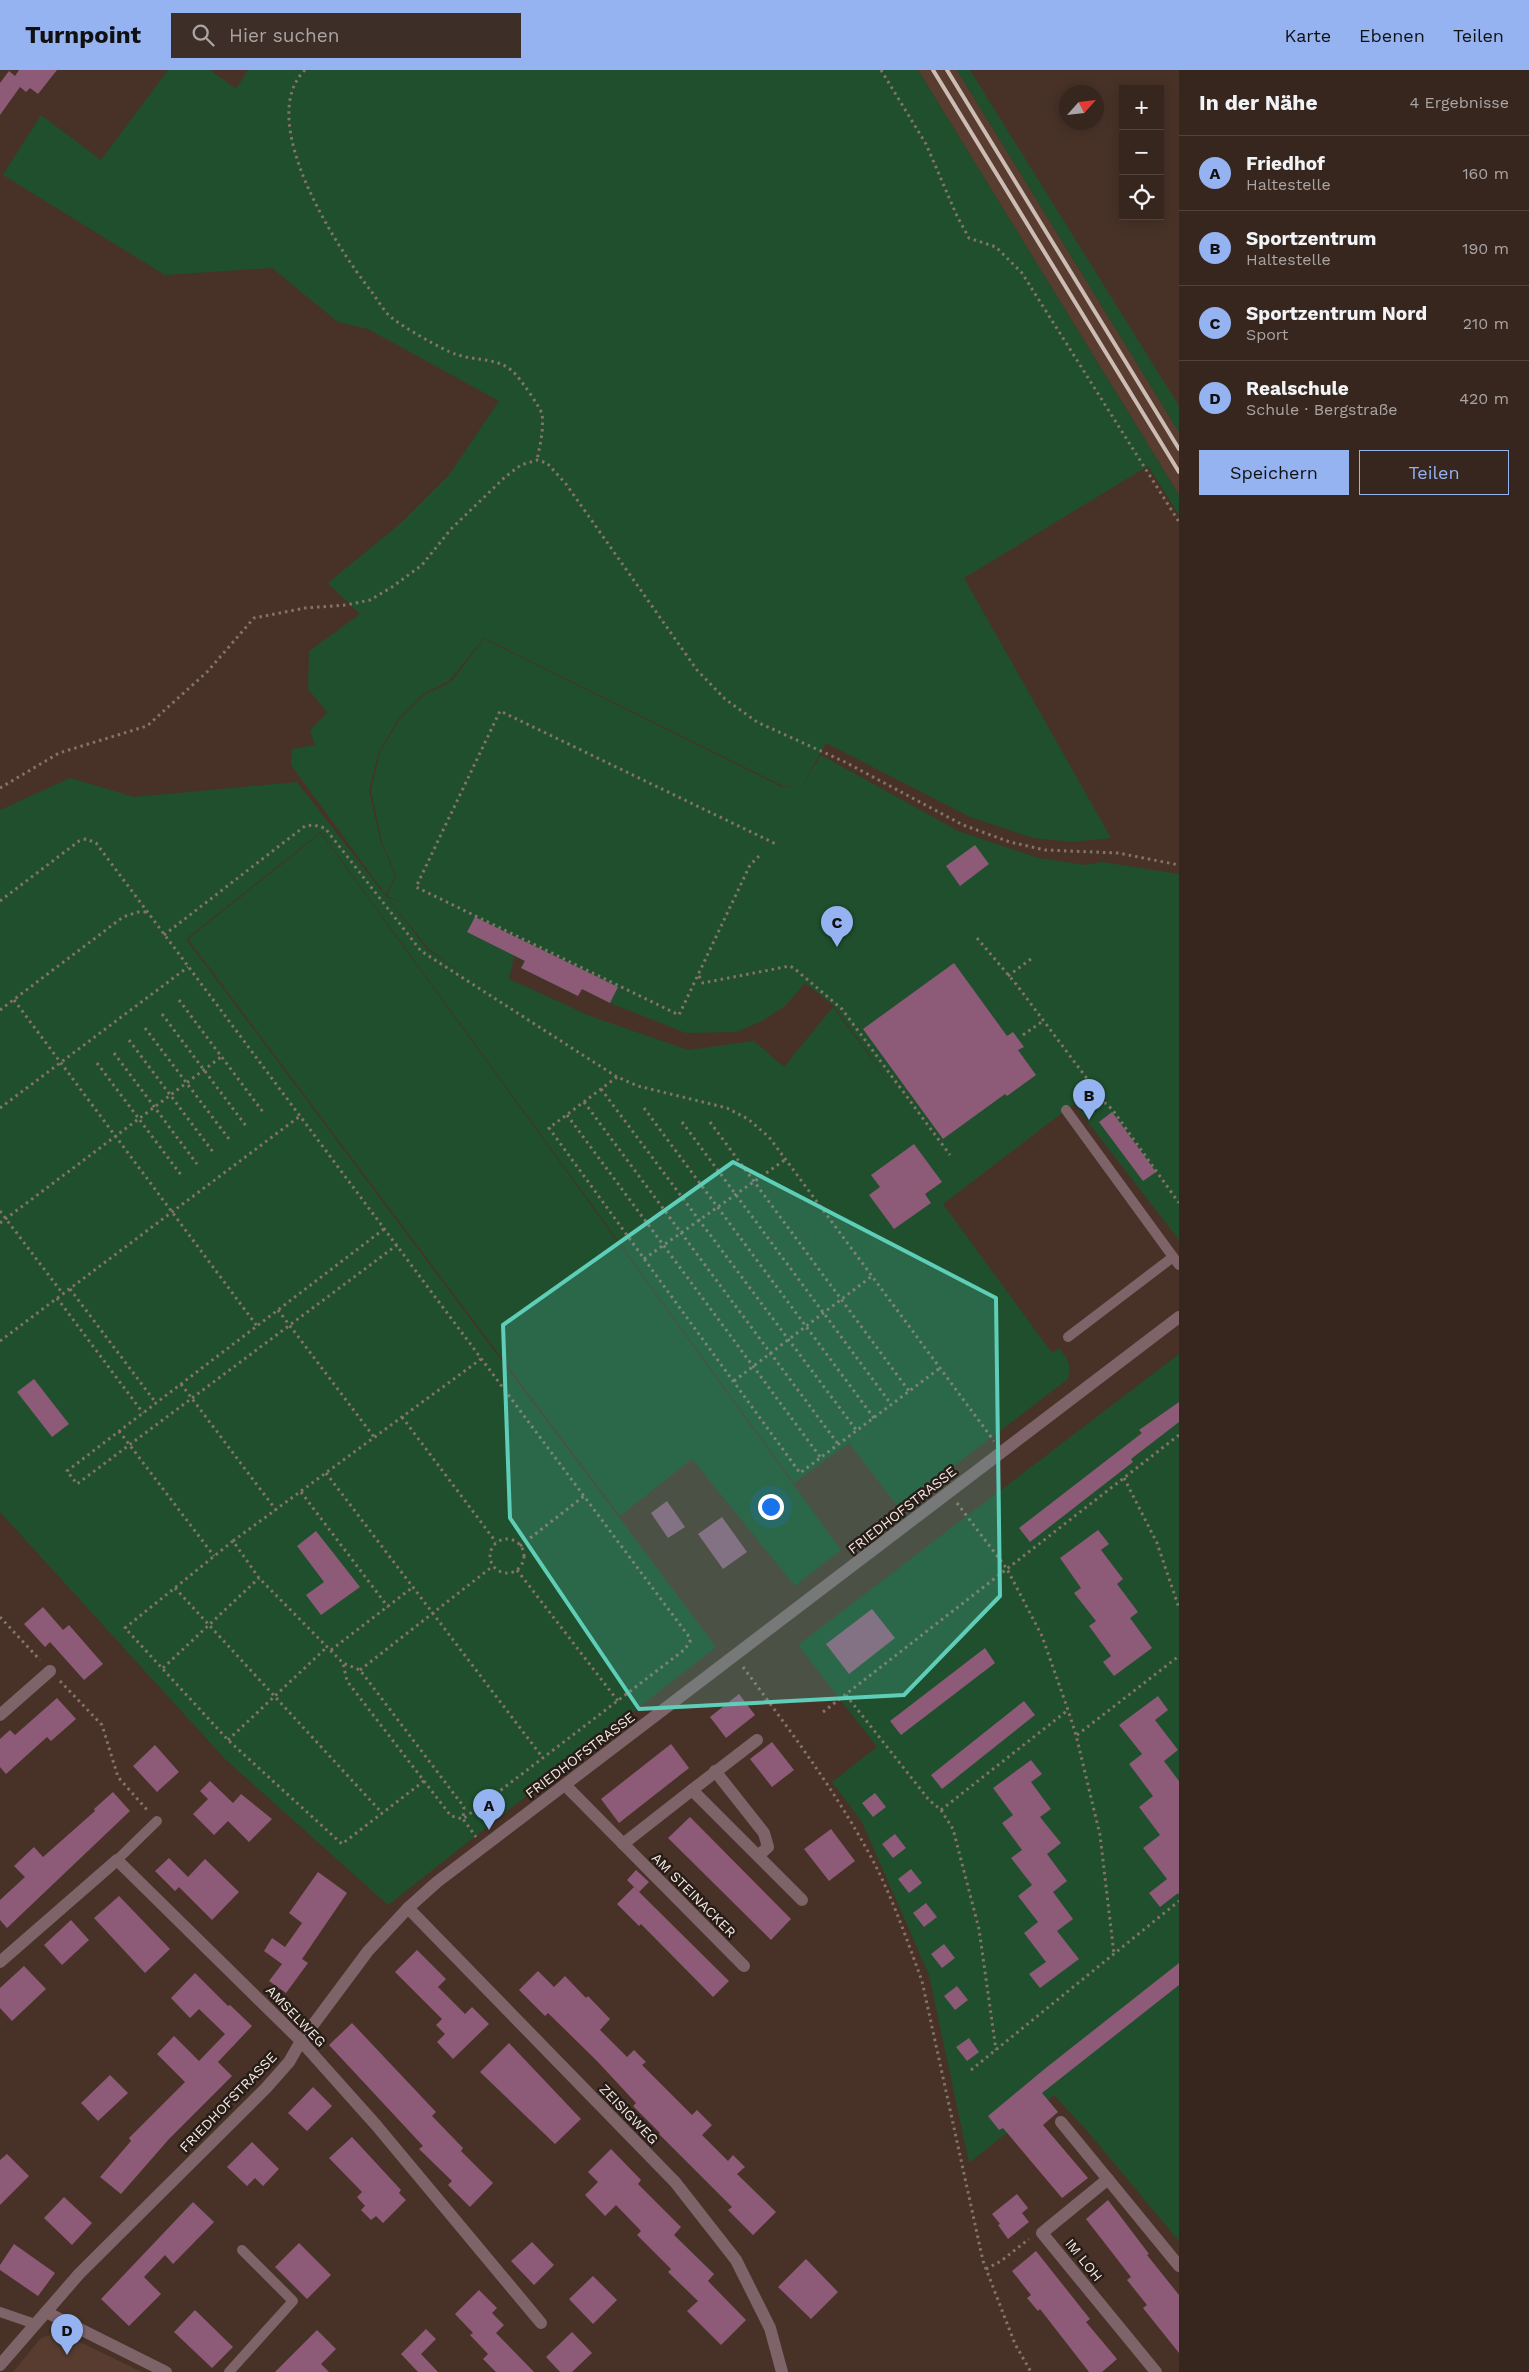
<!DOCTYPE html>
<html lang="de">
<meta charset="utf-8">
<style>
body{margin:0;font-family:"Work Sans",sans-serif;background:#3d2e27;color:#f1f3f6}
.controls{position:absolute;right:15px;top:15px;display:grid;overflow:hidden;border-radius:0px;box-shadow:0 2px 12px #0003}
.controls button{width:45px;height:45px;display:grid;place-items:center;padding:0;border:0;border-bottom:1px solid #50433c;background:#36261e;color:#f1f3f6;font:25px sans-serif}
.compass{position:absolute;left:1059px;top:15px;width:45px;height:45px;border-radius:50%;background:#36261e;box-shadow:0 2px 12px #0003;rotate:63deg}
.you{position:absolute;left:770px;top:1436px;width:18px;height:18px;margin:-12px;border:4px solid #fff;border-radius:50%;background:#1a73e8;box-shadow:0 0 0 8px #1a73e833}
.badge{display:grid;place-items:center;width:32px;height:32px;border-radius:50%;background:#95b2f1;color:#111;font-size:16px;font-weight:700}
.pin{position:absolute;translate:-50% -41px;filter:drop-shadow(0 1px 2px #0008)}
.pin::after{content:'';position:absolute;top:26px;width:18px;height:15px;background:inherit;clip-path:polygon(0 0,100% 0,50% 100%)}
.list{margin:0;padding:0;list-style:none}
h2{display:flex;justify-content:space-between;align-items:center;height:65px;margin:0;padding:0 20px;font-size:21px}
h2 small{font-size:16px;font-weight:400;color:#aaa5a4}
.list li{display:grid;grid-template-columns:32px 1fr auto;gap:15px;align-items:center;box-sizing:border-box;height:75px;padding:0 20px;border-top:1px solid #50433c}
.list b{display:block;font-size:19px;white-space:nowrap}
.list p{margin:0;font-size:16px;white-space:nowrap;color:#aaa5a4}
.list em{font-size:16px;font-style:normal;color:#aaa5a4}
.actions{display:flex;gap:10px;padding:15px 20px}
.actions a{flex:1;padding:11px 0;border:1px solid #95b2f1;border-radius:0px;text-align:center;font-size:18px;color:#95b2f1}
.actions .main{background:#95b2f1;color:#111}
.icon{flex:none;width:28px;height:28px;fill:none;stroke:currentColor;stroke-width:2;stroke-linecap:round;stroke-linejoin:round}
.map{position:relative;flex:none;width:1179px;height:2302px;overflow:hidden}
header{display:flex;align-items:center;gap:30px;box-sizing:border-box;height:70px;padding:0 25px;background:#95b2f1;color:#111}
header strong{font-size:24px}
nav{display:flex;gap:28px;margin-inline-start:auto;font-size:18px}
.search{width:350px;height:45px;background:#3d2e27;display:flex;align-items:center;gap:12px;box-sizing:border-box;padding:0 18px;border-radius:0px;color:#aaa5a4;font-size:19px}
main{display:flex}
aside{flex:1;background:#36261e}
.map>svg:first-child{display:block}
.built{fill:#573c2f}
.green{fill:#1f4f2d;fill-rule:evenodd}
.building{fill:#8d5a77}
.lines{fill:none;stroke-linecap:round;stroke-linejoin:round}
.path{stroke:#857269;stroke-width:3;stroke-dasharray:2.5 4;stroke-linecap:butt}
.service{stroke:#7e6368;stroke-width:10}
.minor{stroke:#7e6368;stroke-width:12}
.rail{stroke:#ccbcb4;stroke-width:4}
.marked{fill:#5eceb8;fill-opacity:0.2;stroke:#5eceb8;stroke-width:4;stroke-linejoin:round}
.labels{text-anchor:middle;stroke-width:5;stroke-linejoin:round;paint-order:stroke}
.street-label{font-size:14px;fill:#f7e9e2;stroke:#271d18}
</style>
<header>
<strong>Turnpoint</strong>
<div class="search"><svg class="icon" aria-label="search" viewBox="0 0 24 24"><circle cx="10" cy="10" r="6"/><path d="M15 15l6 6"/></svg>Hier suchen</div>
<nav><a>Karte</a><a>Ebenen</a><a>Teilen</a></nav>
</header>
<main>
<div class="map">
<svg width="1179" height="2302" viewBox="0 0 1179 2302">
<rect width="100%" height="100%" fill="#483228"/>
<g class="built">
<polygon points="918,0 957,0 1179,362 1179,425"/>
<polygon points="59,2262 142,2302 13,2302 41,2268"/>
</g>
<g class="green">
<path d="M168,0H210L236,19L248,0H918L1179,425V445L1148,396L964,508L1111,768L1072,772L1033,768L970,747L826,673L802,716L821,685L958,761L1038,788L1086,795L1102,792L1179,804V1170L1074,1034L943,1134L1052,1283L1059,1278C1068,1289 1072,1295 1068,1309L899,1438L849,1373L794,1413L321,762L186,869L716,1577L388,1835L225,1689L0,1442V740L70,708L134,727L297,712L427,879L460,902L428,878L387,827L412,838L387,826L396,805L382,773L371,720L380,682L399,650L424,625L451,612L484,569L782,717L795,716H783L484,568L449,611L423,624L398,649L379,682L369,720L381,773L395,805L386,825L291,695L292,679L315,675L310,661L327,642L308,619L309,581L360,544L328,513L401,453L449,405L499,331L368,259L338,252L272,198L165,205L3,105L41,45L101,90ZM514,886L524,891L521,898L578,926L582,919L610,933L686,963L736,962L762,951L785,936L805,913L834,936L900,1027L833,937L784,997L754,971L688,980L590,946L509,909Z"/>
<polygon points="957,0 970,0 1179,336 1179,362"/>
<polygon points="321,763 841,1480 795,1516 692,1389 620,1446 188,869"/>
<polygon points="1179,1284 1179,2171 1089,2063 1054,2025 969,2093 929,1905 862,1752 832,1712 877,1677 798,1575"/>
</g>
<g class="building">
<polygon points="19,0 57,0 38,24 30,18 26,22 20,17 0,45 0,13 9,1 15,6"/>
<polygon points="975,775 989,794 960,816 946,796"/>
<polygon points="475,847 618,917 610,933 582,919 578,926 521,898 525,891 467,862"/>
<polygon points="954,893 1007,966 1013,962 1024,977 1018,980 1036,1005 1007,1026 1005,1024 943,1069 863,959"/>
<polygon points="1112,1042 1156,1102 1143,1111 1099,1052"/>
<polygon points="914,1074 942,1112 925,1124 931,1133 894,1159 869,1125 880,1117 871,1105"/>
<polygon points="34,1309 69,1354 52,1367 17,1322"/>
<polygon points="1179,1332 1179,1352 1131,1389 1133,1392 1030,1472 1019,1458 1142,1363 1139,1360"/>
<polygon points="667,1431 685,1457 668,1468 651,1443"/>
<polygon points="722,1447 747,1482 723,1499 698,1464"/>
<polygon points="1098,1460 1109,1474 1101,1480 1123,1509 1117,1514 1138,1542 1130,1548 1152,1578 1114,1606 1103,1592 1111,1586 1089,1556 1096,1551 1074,1523 1081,1518 1060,1488"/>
<polygon points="316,1461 360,1517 321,1545 306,1525 324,1512 297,1476"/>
<polygon points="43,1537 63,1560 69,1555 103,1594 84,1610 50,1572 45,1577 24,1554"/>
<polygon points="872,1539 895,1568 849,1604 826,1574"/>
<polygon points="985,1578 995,1593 901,1665 890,1651"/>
<polygon points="739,1624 755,1645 726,1668 710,1647"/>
<polygon points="1158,1626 1168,1640 1155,1650 1178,1680 1164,1691 1179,1711 1179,1825 1178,1823 1160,1837 1149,1823 1167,1809 1143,1778 1160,1765 1139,1737 1153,1726 1129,1694 1142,1684 1119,1655"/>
<polygon points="57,1628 76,1649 51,1671 47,1667 6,1704 0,1697 0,1669 10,1660 15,1665"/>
<polygon points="1024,1631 1035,1645 942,1719 931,1705"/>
<polygon points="772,1672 794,1700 772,1717 750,1689"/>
<polygon points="671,1674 689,1698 619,1753 601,1729"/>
<polygon points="155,1675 179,1702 157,1722 133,1696"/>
<polygon points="1031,1690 1042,1704 1031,1712 1051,1739 1040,1747 1061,1773 1047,1784 1067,1811 1053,1822 1073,1849 1057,1861 1079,1889 1040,1918 1029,1904 1046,1892 1024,1863 1038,1852 1018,1826 1032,1815 1011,1788 1022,1780 1002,1753 1013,1745 993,1718"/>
<polygon points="210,1711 233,1733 241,1724 272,1749 249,1772 228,1751 214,1765 193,1744 208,1729 200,1721"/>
<polygon points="113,1722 130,1741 7,1858 0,1850 0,1830 25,1807 14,1796 34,1777 43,1787 95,1741 94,1739"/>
<polygon points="875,1723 886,1737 873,1747 862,1733"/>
<polygon points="690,1747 791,1849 771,1870 668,1768"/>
<polygon points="831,1759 855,1791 829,1811 804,1779"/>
<polygon points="895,1764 906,1778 893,1788 882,1774"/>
<polygon points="169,1788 188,1807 205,1789 239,1822 212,1850 179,1817 175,1821 155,1801"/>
<polygon points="911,1799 922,1813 909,1823 898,1809"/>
<polygon points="636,1800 649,1812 639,1822 627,1810"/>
<polygon points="318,1802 347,1823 302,1889 308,1893 286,1923 269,1911 282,1894 264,1881 272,1868 285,1877 302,1853 289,1843"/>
<polygon points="634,1817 729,1911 713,1927 641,1854 639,1856 617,1834"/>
<polygon points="119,1826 170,1879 145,1903 94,1848"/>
<polygon points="926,1833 937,1847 924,1857 913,1843"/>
<polygon points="71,1850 89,1870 62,1895 44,1875"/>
<polygon points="944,1874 955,1888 942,1898 931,1884"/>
<polygon points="417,1880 446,1909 438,1917 465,1944 472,1937 489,1954 453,1989 437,1972 445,1964 436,1955 442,1949 395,1902"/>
<polygon points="1179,1893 1179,1915 1042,2023 1058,2042 1043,2055 1088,2108 1062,2128 1003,2058 999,2060 988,2046 1047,1997"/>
<polygon points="24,1896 46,1919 12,1951 0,1938 0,1918"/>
<polygon points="538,1901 554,1917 565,1906 586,1928 588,1926 610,1949 600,1960 627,1987 634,1980 646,1992 642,1995 692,2045 697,2040 712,2055 702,2065 728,2091 733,2085 745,2097 737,2104 776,2142 753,2165 728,2140 732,2137 659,2064 660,2063 633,2036 636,2033 597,1991 548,1943 545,1946 519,1920"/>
<polygon points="195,1903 228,1936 230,1935 252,1956 218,1992 232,2006 169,2069 121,2124 100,2107 131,2071 129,2068 185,2012 157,1984 174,1966 199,1991 225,1964 199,1939 190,1948 171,1928"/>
<polygon points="957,1916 968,1930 955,1940 944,1926"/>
<polygon points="352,1953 436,2042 432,2046 463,2078 461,2081 493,2113 470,2137 448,2115 452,2111 419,2079 423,2076 329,1975"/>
<polygon points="969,1968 979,1982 967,1991 956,1977"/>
<polygon points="509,1973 581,2049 555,2074 480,2002"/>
<polygon points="110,2005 128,2023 98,2051 81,2033"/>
<polygon points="313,2017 332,2036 307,2061 288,2043"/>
<polygon points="352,2067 401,2120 399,2123 406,2130 383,2153 376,2146 371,2150 361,2140 365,2136 357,2127 362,2122 329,2088"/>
<polygon points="252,2072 279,2099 263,2116 255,2108 247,2116 227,2097"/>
<polygon points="611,2079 641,2110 638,2114 681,2157 674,2165 714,2204 708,2211 746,2250 721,2275 687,2241 698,2231 668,2202 671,2199 637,2165 641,2161 616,2135 605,2146 585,2125 598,2112 588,2102"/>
<polygon points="7,2084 29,2106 0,2135 0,2090"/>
<polygon points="1017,2124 1028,2138 1022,2143 1029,2152 1008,2169 998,2155 1000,2154 992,2144"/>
<polygon points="64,2127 92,2153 72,2175 44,2148"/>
<polygon points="1108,2130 1149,2184 1147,2185 1179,2225 1179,2283 1143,2238 1147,2235 1127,2210 1131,2207 1086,2149"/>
<polygon points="193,2132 214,2152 173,2194 165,2185 144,2207 161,2224 129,2256 101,2229"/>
<polygon points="532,2172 554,2195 534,2215 511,2191"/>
<polygon points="299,2173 331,2205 307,2229 275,2197"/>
<polygon points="14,2174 55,2203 38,2226 0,2200 0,2195"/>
<polygon points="1036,2181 1090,2249 1086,2252 1117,2289 1102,2302 1089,2302 1040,2239 1038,2241 1027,2228 1031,2225 1012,2201"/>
<polygon points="806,2189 838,2222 811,2249 778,2217"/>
<polygon points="593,2206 617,2230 593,2254 569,2229"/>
<polygon points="479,2220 497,2238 492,2243 504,2255 496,2263 534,2302 496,2302 483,2289 488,2284 470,2265 473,2263 455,2244"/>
<polygon points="195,2240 233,2277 212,2298 174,2262"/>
<polygon points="426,2259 436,2269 421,2284 438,2302 418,2302 401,2284"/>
<polygon points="317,2260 336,2279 321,2294 329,2302 275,2302"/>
<polygon points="572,2262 592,2283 572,2302 560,2302 546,2287"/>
</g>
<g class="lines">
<g class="path">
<path d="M305,0C254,50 337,178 371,221C378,230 384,242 392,248C403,257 443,280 455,284C477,292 501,286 517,306C523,313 540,337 542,344C544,359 540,375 537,390"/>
<polyline points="881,0 926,74 957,146 969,168 996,177 1022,203 1179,452"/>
<polyline points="0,718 59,683 147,656 207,602 254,548 305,538 346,535 370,530 392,517 422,495 451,459 505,407 521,395 537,390 547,393 566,414 697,600 725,629 757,652 845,692 963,755 1010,772 1045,780 1118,783 1179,795"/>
<polyline points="759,786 750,795 679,945 416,817 500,641 776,774"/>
<polyline points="0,831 79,771 86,769 96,773 690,1568 690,1572 684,1580 463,1749 451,1746 347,1611 343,1593"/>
<polyline points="164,865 305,756 314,755 325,758 421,881 617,1007 638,1016 727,1038 748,1049 769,1067 994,1371"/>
<polyline points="977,868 1016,914 1106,1034 1112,1039 1179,1133"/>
<polyline points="699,906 703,913 790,896 795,899 842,939 950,1085"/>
<polyline points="1008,906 1031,889"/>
<polyline points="14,930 257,1256"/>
<polyline points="179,930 263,1042"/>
<polyline points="0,940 123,847 138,842 147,842"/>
<polyline points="162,944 246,1056"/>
<polyline points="145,958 229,1069"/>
<polyline points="1023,965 1043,951"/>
<polyline points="129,970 213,1082"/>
<polyline points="114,983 197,1094"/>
<polyline points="97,993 181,1105"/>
<polyline points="617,1007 549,1058 800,1403 940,1298"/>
<polyline points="601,1019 857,1361"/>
<polyline points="584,1032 838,1374"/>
<polyline points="0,1038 188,897"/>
<polyline points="644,1038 874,1348"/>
<polyline points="567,1045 821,1388"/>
<polyline points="682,1052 891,1334"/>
<polyline points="710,1052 909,1321"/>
<polyline points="0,1141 63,1224"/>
<polyline points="0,1153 221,987"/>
<polyline points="384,1159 67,1401 77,1414 397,1175"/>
<polyline points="644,1189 786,1089"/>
<polyline points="70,1219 156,1333"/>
<polyline points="57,1228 143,1343"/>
<polyline points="278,1240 374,1367"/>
<polyline points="0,1271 300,1046"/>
<polyline points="734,1311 872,1206"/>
<polyline points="181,1314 276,1440"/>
<polyline points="402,1347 496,1472"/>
<polyline points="119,1361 214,1486"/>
<polyline points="326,1403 543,1688"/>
<polyline points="1124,1408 1157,1473 1179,1538"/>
<polyline points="301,1422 388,1537"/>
<polyline points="957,1433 1007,1499 1042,1566 1068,1640 1076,1665 1100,1765 1114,1884"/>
<circle cx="507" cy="1486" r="17"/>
<polyline points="233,1471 481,1289"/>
<polyline points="520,1476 584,1426"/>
<polyline points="517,1500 618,1631"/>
<polyline points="175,1518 382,1743"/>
<polyline points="0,1547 40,1590"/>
<polyline points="331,1580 413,1517"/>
<path d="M743,1597C789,1659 835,1720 871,1787C892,1826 907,1870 922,1911L983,2191L1015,2274L1031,2302"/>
<polyline points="163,1598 259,1508"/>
<polyline points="360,1600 493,1496"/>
<polyline points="60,1611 102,1655 118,1707 149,1742"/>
<polyline points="846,1625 929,1730 941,1740 953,1759 979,1859 996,1980"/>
<polyline points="823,1642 1179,1365"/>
<polyline points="1077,1665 1179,1586"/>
<polyline points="228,1670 327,1577"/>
<polyline points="424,1711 342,1774 228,1670 125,1558 233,1471 259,1508 343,1593 360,1600 464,1737 463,1749 476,1767"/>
<polyline points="941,1740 1068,1640"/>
<polyline points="971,2000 1179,1831"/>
<polyline points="986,2199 1001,2191 1029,2169"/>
</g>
<g class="service">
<polyline points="1066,1040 1179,1195"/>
<polyline points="1068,1267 1173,1187"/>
<polyline points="117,1790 157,1751"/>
<polyline points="0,2242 35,2254"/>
<polyline points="229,2302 293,2231 242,2180"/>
</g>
<g class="minor">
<polyline points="0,1645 50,1601"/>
<polyline points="715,1701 764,1763 768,1777 759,1785"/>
<polyline points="565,1715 744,1896"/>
<polyline points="692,1720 757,1670"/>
<polyline points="623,1774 692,1720 802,1830"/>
<polyline points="408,1838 675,2112 736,2190 770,2258 782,2302"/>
<polyline points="0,1892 117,1790 301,1971 376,2055 541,2253"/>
<polyline points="1061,2052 1179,2196"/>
<polyline points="1108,2109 1042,2163 1156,2302"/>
<polyline points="46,2242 166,2302"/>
<polyline points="0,2295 79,2204 266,2018 289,1992 301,1971 368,1881 408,1838 437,1812 1179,1247"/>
</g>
<g class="rail">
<polyline points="933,0 1179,402"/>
<polyline points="947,0 1179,379"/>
</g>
</g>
<path class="marked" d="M733,1092L996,1228L1000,1526L904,1625L639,1639L510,1448L503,1255Z"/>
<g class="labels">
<g class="street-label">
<text transform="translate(902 1440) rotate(-38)" y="5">FRIEDHOFSTRASSE</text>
<text transform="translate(580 1685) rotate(-37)" y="5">FRIEDHOFSTRASSE</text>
<text transform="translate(694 1825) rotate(45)" y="5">AM STEINACKER</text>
<text transform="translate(296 1946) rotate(46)" y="5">AMSELWEG</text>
<text transform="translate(228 2032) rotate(-46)" y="5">FRIEDHOFSTRASSE</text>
<text transform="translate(629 2044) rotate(46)" y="5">ZEISIGWEG</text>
<text transform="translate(1084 2190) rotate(51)" y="5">IM LOH</text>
</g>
</g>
</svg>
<div class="controls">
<button>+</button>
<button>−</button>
<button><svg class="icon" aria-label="locate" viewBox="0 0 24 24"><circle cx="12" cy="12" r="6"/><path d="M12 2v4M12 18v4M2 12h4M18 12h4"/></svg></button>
</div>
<svg class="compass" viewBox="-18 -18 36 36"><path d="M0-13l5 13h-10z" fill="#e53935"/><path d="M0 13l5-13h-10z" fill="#aaa5a4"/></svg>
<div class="you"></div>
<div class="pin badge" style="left:489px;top:1760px">A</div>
<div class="pin badge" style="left:1089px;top:1050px">B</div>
<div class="pin badge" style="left:837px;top:877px">C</div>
<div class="pin badge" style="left:67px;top:2285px">D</div>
</div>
<aside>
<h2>In der Nähe<small>4 Ergebnisse</small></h2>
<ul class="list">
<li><span class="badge">A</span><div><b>Friedhof</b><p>Haltestelle</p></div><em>160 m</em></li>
<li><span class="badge">B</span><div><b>Sportzentrum</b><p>Haltestelle</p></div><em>190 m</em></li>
<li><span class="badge">C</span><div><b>Sportzentrum Nord</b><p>Sport</p></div><em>210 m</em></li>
<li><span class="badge">D</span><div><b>Realschule</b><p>Schule · Bergstraße</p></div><em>420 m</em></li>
</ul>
<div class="actions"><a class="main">Speichern</a><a>Teilen</a></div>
</aside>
</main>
